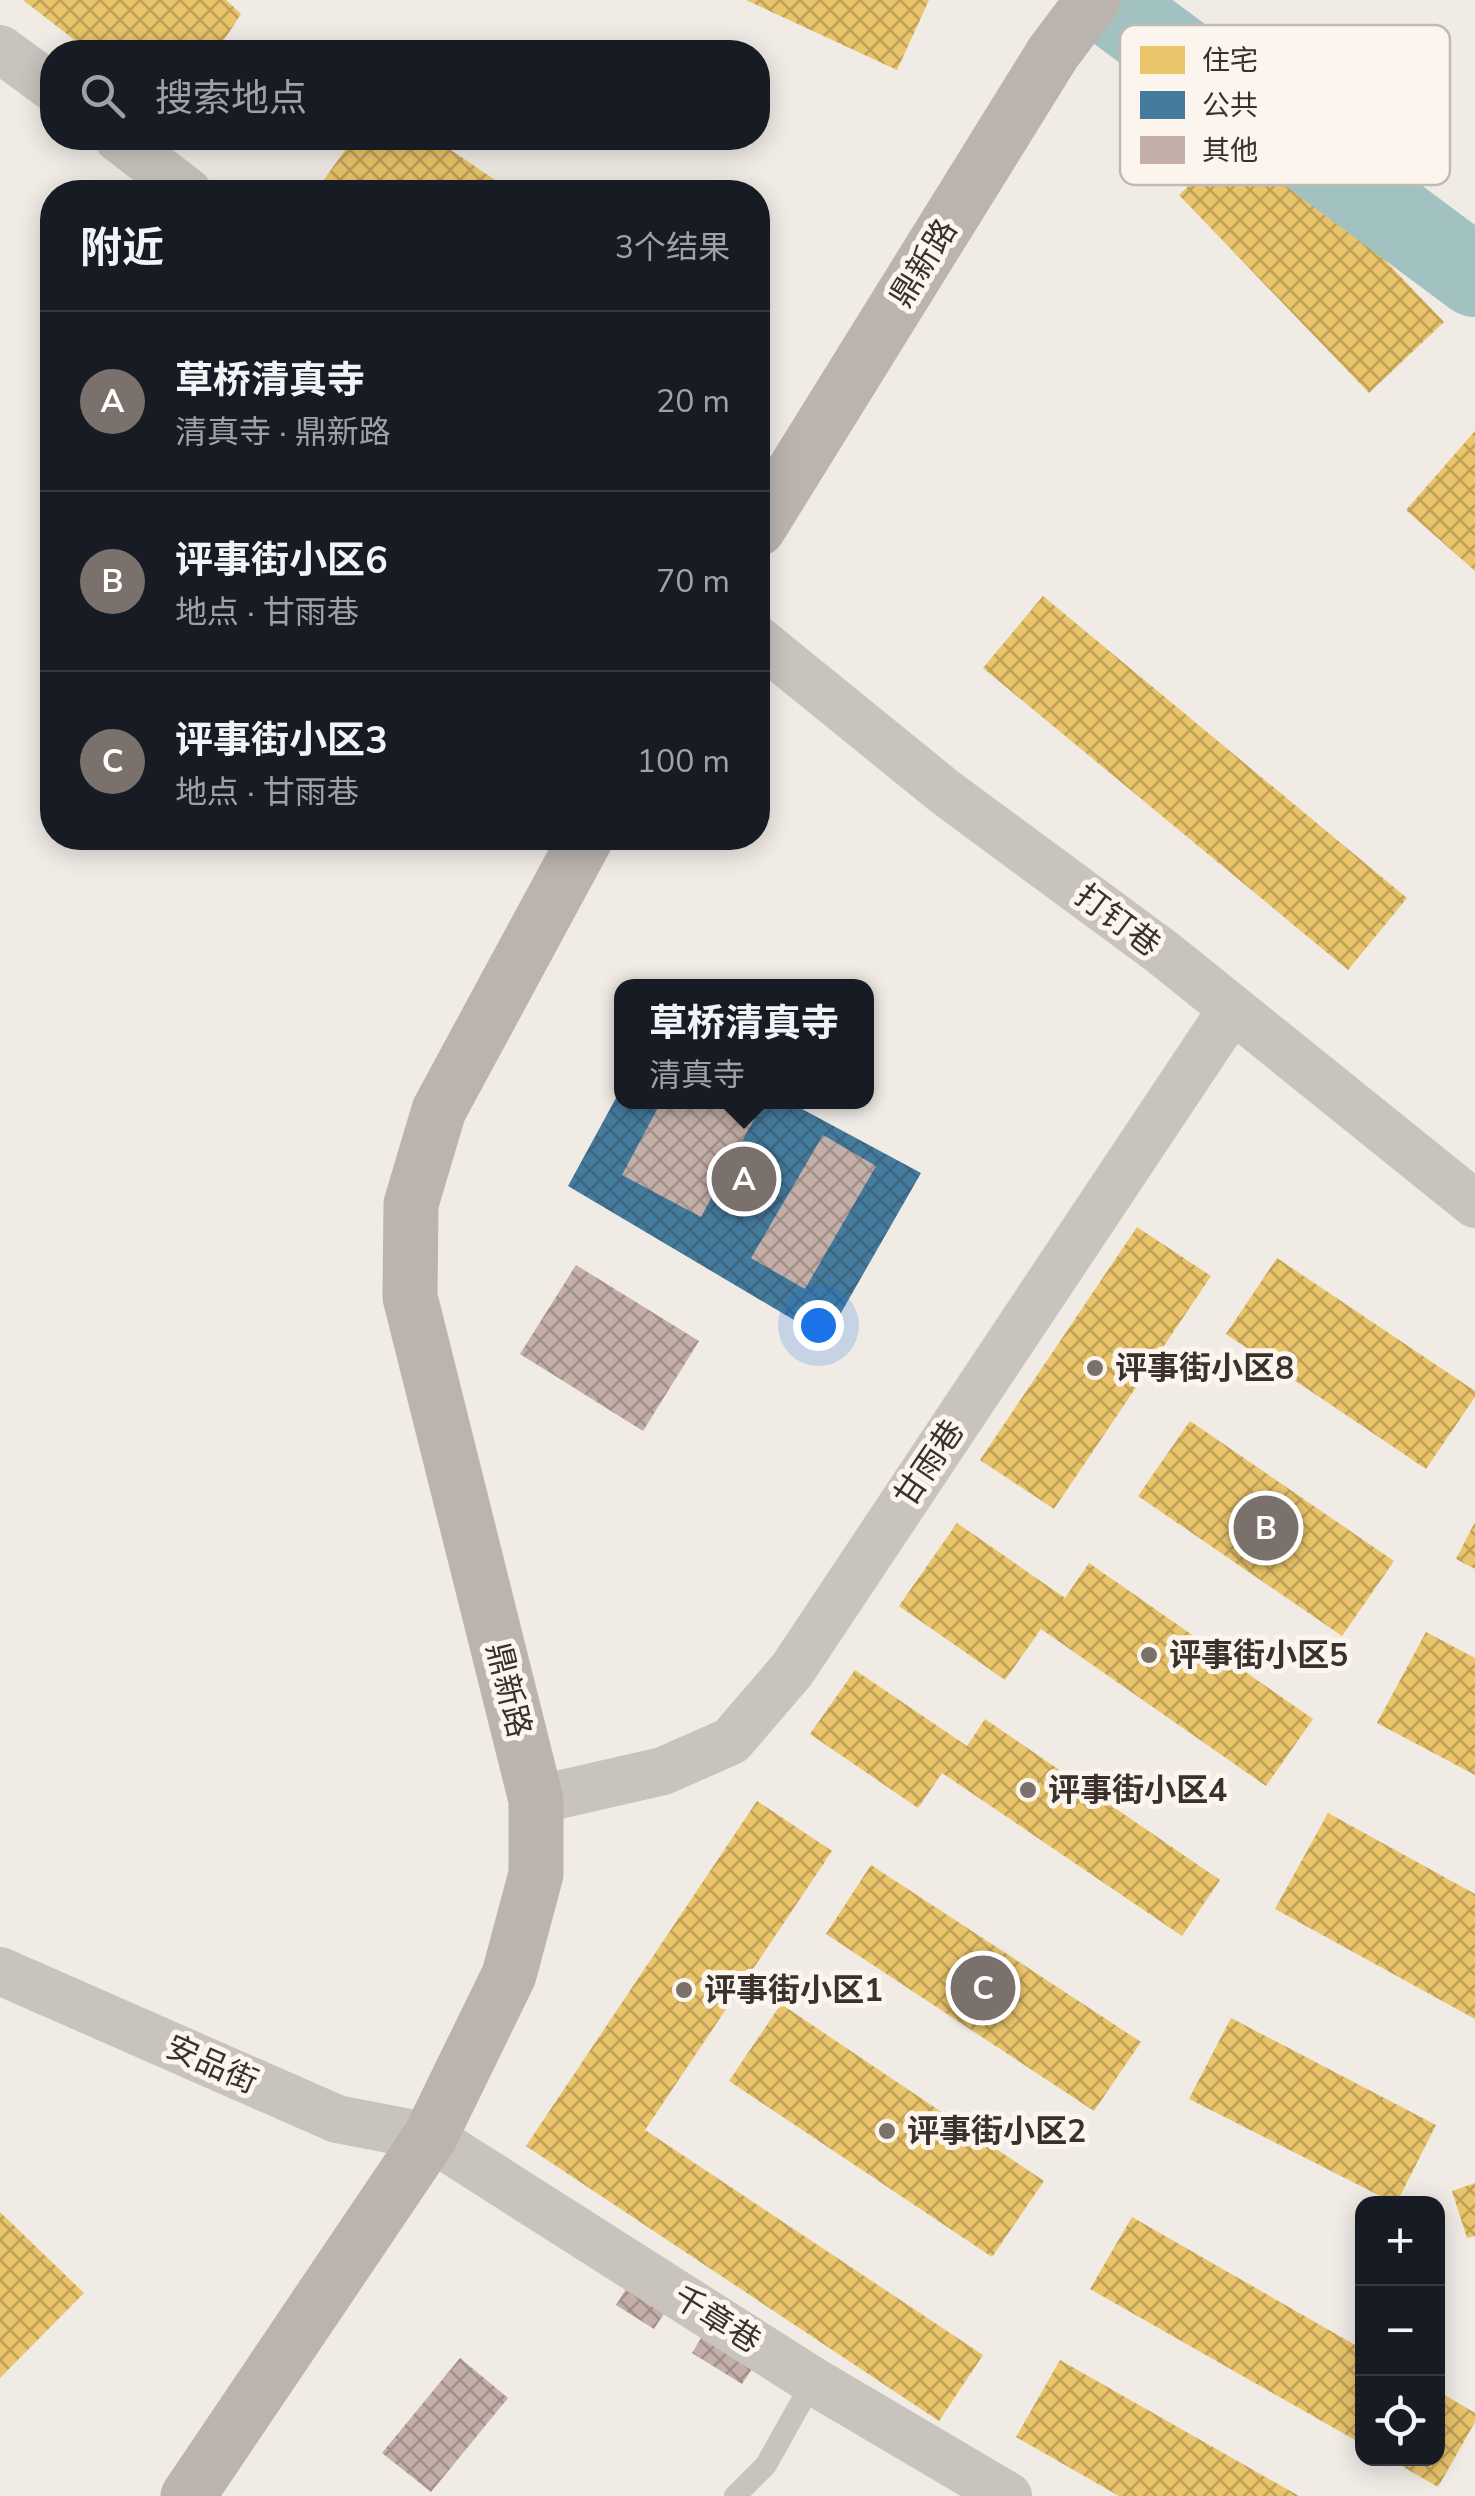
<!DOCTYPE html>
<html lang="zh">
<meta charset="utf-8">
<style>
body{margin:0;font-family:"Nunito Sans","Noto Sans SC",sans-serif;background:#242831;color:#f1f3f6}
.controls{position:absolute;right:30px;bottom:30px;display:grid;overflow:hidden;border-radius:20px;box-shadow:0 5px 25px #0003}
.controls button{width:90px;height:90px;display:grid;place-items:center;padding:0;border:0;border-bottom:2px solid #363941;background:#171b24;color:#f1f3f6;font:50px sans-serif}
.you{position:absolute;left:818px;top:1325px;width:35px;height:35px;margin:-25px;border:8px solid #fff;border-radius:50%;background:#1a73e8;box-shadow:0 0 0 15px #1a73e833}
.badge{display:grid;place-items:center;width:65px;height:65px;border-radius:50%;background:#7a716c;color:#fff;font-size:32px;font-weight:700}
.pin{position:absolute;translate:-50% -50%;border:5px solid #fff;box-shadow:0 2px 10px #0006}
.popup{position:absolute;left:614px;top:979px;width:260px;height:130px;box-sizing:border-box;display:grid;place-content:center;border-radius:20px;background:#171b24;filter:drop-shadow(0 2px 8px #0005);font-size:32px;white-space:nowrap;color:#9ea1a6}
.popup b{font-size:38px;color:#f1f3f6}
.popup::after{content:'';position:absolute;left:50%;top:100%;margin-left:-20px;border:20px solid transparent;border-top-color:#171b24}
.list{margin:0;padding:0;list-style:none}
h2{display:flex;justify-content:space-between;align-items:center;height:130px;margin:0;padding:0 40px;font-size:42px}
h2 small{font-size:32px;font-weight:400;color:#9ea1a6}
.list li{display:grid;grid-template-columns:65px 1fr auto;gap:30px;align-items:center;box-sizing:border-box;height:180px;padding:0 40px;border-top:2px solid #363941}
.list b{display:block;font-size:38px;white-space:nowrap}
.list p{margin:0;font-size:32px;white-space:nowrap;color:#9ea1a6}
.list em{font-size:32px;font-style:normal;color:#9ea1a6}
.icon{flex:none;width:55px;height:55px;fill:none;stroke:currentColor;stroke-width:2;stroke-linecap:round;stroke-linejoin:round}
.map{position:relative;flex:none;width:1475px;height:2496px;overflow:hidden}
.search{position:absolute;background:#171b24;box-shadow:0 5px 25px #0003;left:40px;top:40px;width:730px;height:110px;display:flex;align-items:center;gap:25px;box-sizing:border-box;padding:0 35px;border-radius:40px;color:#9ea1a6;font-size:38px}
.panel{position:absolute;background:#171b24;box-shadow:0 5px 25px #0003;left:40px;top:180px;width:730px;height:670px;border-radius:40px}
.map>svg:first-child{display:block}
.homes{fill:url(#homes-cross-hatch)}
.public{fill:url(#public-cross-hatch)}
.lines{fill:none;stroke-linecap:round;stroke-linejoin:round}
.river{stroke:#a1c2c1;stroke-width:82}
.building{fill:url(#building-cross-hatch)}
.lane{stroke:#c9c3be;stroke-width:22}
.street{stroke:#c9c3be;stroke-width:48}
.secondary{stroke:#bab3ae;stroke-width:55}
.poi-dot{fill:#7a716c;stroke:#fbf5ee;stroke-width:4}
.labels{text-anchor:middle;stroke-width:10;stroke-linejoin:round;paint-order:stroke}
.street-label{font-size:32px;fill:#3b302b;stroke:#fbf5ee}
.poi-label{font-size:32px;font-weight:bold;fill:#3b302b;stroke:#fbf5ee;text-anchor:start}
.key{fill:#fbf5ee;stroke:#c1bab4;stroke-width:2.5}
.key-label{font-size:28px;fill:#3b302b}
</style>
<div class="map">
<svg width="1475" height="2496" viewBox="0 0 1475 2496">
<defs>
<pattern id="homes-cross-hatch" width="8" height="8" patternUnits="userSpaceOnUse" patternTransform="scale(2.5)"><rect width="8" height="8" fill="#e9c46a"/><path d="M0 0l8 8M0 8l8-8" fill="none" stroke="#bea057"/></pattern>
<pattern id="public-cross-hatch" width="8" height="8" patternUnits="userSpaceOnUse" patternTransform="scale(2.5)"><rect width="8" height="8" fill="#457b9d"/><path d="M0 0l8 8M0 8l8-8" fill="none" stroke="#3b6580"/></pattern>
<pattern id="building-cross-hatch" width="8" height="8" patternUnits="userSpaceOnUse" patternTransform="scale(2.5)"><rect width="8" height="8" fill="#c3afa7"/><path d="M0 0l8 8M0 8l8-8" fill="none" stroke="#a08f88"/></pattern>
</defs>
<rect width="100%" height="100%" fill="#f0ebe5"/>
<g class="homes">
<polygon points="23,0 226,0 241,14 216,52 90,52"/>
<polygon points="746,0 929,0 897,70"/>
<polygon points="1255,124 1444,322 1369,393 1179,195"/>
<polygon points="354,138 433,138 513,192 315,192"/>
<polygon points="1475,431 1475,571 1406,510"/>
<polygon points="1043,596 1407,898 1348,970 983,668"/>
<polygon points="1137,1227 1211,1276 1054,1509 980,1460"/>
<polygon points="1277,1258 1475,1391 1475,1397 1426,1469 1226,1334"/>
<polygon points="1190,1421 1394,1561 1342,1636 1138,1496"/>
<polygon points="1475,1522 1475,1569 1456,1559"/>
<polygon points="957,1523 1065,1598 1089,1563 1313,1719 1266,1786 1041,1629 1005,1680 899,1606"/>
<polygon points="1426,1632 1475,1658 1475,1775 1377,1723"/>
<polygon points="855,1670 967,1746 985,1719 1220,1880 1182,1936 942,1773 918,1808 810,1734"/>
<polygon points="757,1801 832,1851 645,2130 983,2355 939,2421 526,2146"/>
<polygon points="1328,1813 1475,1894 1475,2019 1275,1909"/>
<polygon points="871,1865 1141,2042 1094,2111 826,1934"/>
<polygon points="781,2004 1044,2181 992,2257 729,2081"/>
<polygon points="1231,2018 1436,2125 1396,2204 1189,2099"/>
<polygon points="1475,2183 1475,2236 1467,2238 1452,2191"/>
<polygon points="0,2212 84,2293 0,2378"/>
<polygon points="1132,2217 1362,2349 1362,2444 1090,2289"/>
<polygon points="1060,2360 1299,2496 1119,2496 1016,2437"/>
<polygon points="1438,2391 1475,2413 1475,2422 1438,2487 1388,2458 1438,2458"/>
</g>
<polygon class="public" points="622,1087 622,1102 789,1102 921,1173 826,1339 568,1186"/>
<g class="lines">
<polyline class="river" points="1104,0 1475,276"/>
</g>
<g class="building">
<polygon points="661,1102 734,1102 757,1114 701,1217 622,1175"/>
<polygon points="823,1135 876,1166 805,1289 751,1258"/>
<polygon points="576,1265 699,1341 643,1431 520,1354"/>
<polygon points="633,2278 671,2303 654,2329 616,2305"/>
<polygon points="709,2325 760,2357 742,2384 692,2353"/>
<polygon points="460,2358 508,2398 431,2492 382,2453"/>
</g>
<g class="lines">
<polyline class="lane" points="735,2496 766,2465 813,2381"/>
<g class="street">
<polyline points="0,49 52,87"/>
<polyline points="118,138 188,192"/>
<polyline points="758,640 945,792 1162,952 1475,1204"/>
<polyline points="536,1800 663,1771 731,1741 792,1670 1232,1009"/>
<polyline points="0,1971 337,2119 430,2137 813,2381 1008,2496"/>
</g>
<g class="secondary">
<polyline points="758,529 1053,53 1093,0"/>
<polyline points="188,2496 430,2137 509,1975 536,1874 536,1800 410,1297 411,1204 439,1110 586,838"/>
</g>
</g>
<g class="poi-dot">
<circle cx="1095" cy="1368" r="10"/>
<circle cx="1149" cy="1655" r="10"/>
<circle cx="1028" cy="1790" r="10"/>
<circle cx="684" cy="1990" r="10"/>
<circle cx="887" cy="2131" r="10"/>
</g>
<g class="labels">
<g class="street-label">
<text transform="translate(923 263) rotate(-58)" y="11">鼎新路</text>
<text transform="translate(1118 920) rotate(37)" y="11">打钉巷</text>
<text transform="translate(929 1463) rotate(-56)" y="11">甘雨巷</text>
<text transform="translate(509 1690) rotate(76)" y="11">鼎新路</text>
<text transform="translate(212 2064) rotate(24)" y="11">安品街</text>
<text transform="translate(717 2319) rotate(32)" y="11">千章巷</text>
</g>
<g class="poi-label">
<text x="1115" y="1379">评事街小区8</text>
<text x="1169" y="1666">评事街小区5</text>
<text x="1048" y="1801">评事街小区4</text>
<text x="704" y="2001">评事街小区1</text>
<text x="907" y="2142">评事街小区2</text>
</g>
</g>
<rect x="1120" y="25" width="330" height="160" rx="15" class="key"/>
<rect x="1140" y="46" width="45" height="28" fill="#e9c46a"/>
<rect x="1140" y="91" width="45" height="28" fill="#457b9d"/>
<rect x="1140" y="136" width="45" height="28" fill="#c3afa7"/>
<g class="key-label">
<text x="1202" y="70">住宅</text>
<text x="1202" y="115">公共</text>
<text x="1202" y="160">其他</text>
</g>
</svg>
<div class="controls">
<button>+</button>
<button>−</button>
<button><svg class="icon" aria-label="locate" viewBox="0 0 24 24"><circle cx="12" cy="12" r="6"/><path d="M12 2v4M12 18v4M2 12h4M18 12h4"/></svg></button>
</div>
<div class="you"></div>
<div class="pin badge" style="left:744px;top:1179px">A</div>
<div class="popup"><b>草桥清真寺</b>清真寺</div>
<div class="pin badge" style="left:1266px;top:1528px">B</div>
<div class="pin badge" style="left:983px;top:1988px">C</div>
<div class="search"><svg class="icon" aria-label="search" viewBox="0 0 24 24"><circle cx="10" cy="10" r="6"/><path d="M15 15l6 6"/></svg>搜索地点</div>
<section class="panel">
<h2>附近<small>3个结果</small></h2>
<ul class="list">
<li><span class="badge">A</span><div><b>草桥清真寺</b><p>清真寺 · 鼎新路</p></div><em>20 m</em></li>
<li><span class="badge">B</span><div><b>评事街小区6</b><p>地点 · 甘雨巷</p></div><em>70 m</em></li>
<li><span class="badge">C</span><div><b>评事街小区3</b><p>地点 · 甘雨巷</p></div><em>100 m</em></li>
</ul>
</section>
</div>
